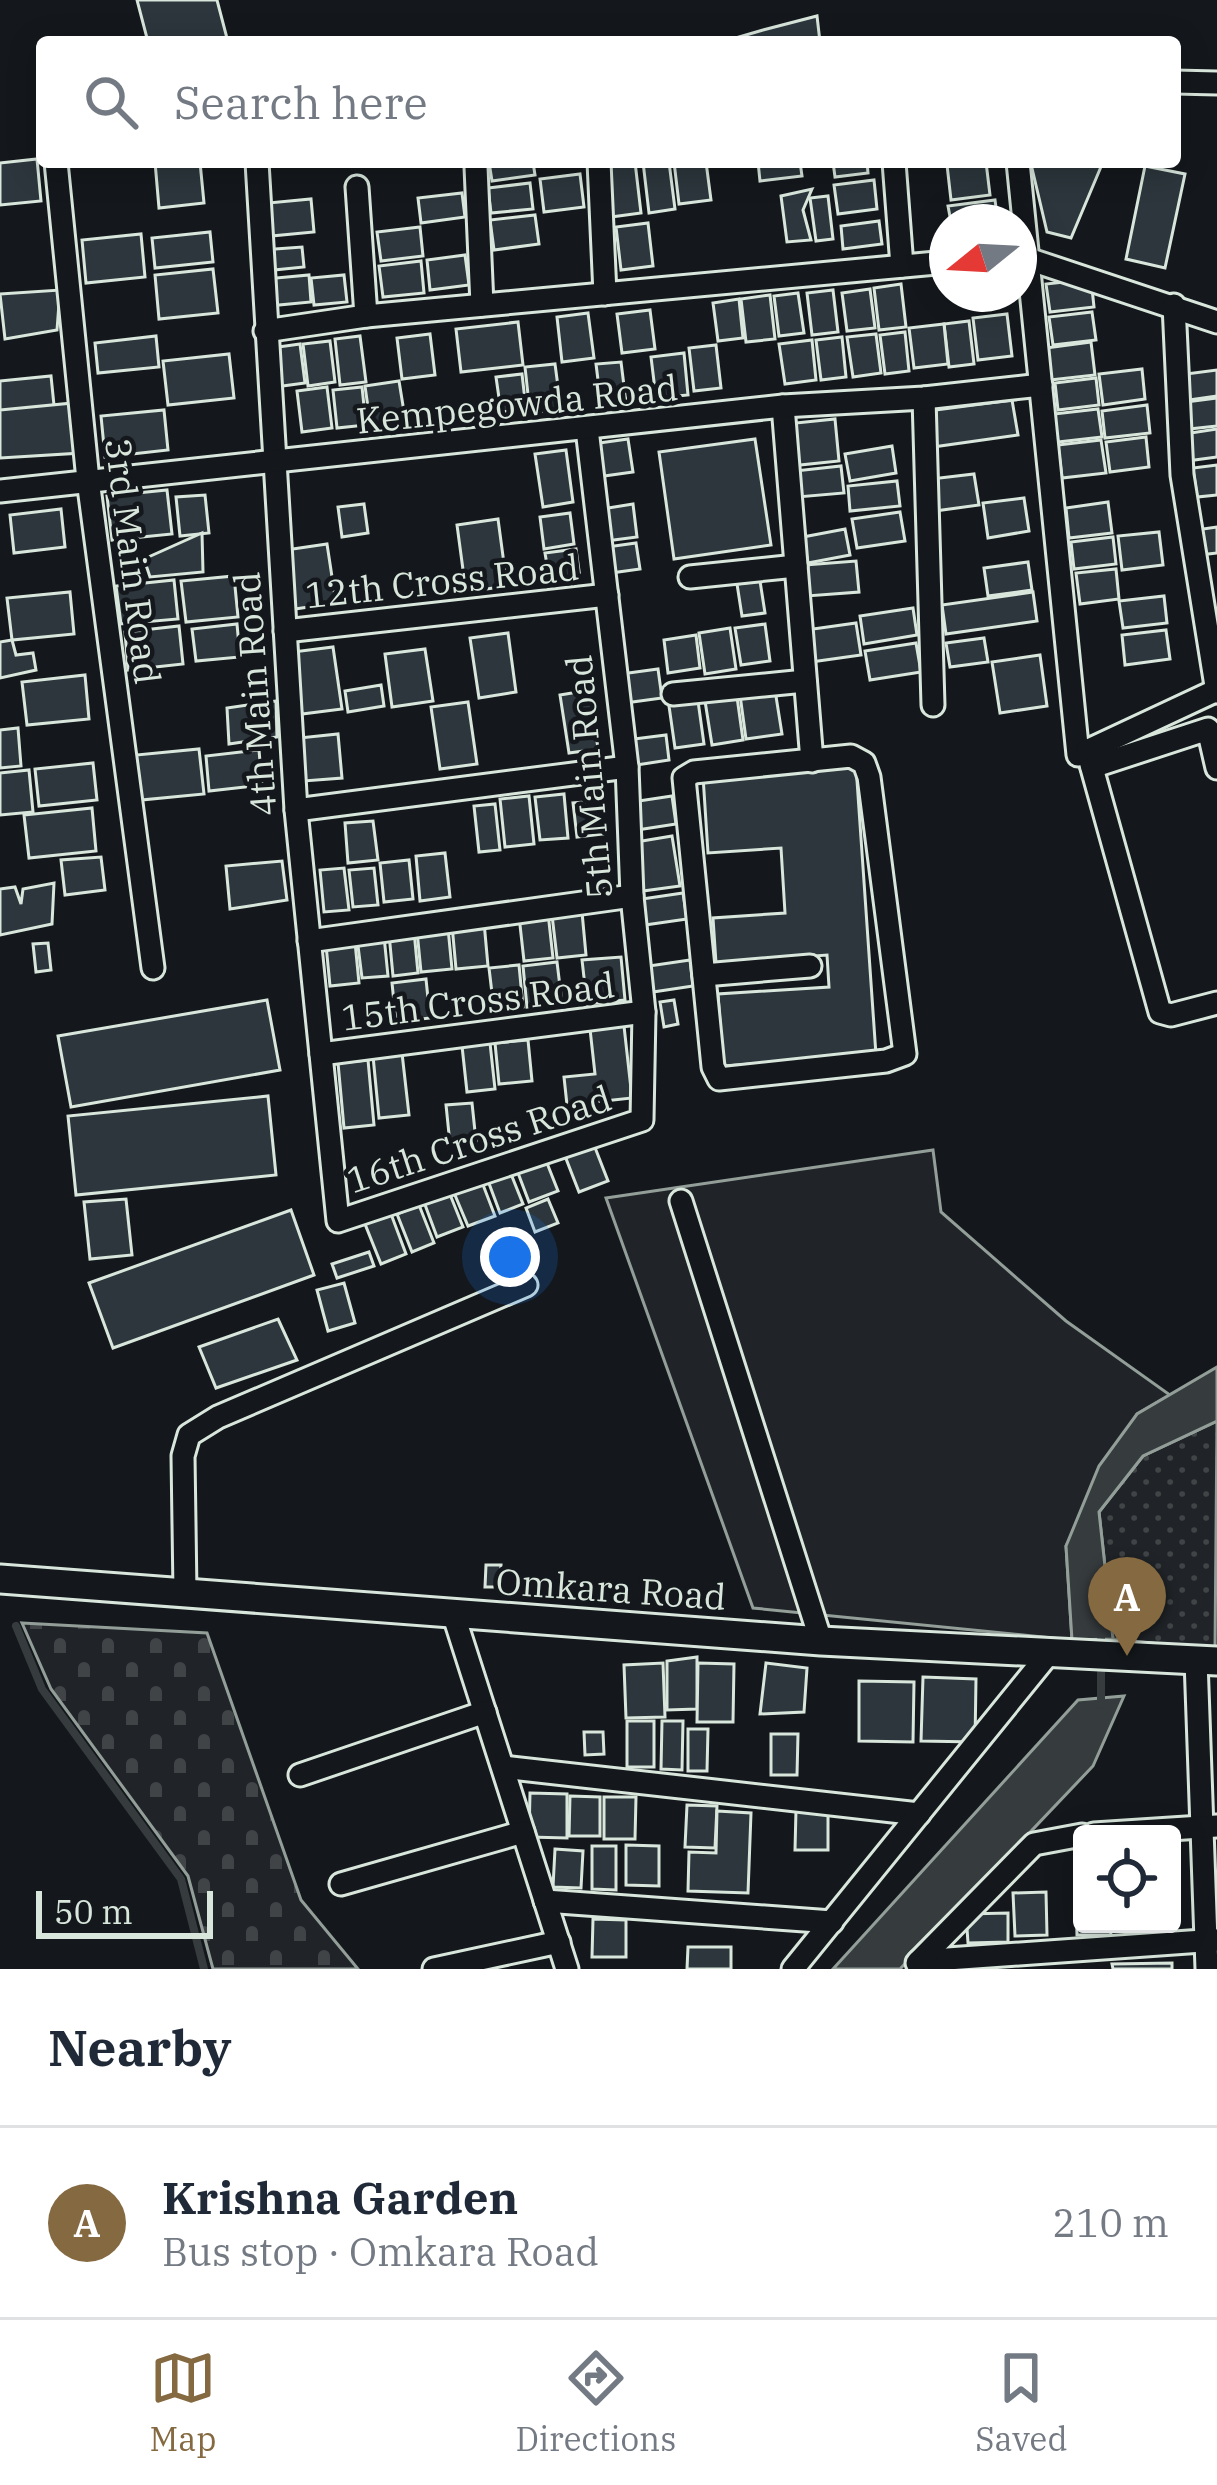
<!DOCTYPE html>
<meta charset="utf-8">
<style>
body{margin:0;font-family:"IBM Plex Serif",serif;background:#f6f6f7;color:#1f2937}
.controls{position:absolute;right:36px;bottom:36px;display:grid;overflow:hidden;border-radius:12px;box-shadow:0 6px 30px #0003}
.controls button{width:108px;height:108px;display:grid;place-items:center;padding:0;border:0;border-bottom:3px solid #e0e1e3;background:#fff;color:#1f2937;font:60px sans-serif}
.compass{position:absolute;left:929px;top:204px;width:108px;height:108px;border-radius:50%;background:#fff;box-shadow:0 6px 30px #0003;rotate:252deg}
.scale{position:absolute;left:36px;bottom:30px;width:177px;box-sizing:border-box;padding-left:12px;border:6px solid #d8e6dc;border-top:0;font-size:33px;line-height:42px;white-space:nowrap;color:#d8e6dc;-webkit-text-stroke:9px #14181c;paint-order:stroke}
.you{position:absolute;left:510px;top:1257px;width:42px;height:42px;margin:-30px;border:9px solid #fff;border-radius:50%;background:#1a73e8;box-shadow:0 0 0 18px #1a73e833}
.badge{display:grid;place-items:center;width:78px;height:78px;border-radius:50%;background:#846941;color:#fff;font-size:39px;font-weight:700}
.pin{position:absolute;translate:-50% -99px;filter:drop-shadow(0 3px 6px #0008)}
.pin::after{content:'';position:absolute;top:63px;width:42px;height:36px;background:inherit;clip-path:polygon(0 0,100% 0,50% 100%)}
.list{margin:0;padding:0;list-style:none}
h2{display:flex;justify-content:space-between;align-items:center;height:156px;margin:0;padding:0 48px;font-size:51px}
h2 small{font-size:39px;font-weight:400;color:#747a83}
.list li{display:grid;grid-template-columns:78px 1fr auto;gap:36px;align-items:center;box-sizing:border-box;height:192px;padding:0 48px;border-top:3px solid #e0e1e3}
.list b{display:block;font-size:45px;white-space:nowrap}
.list p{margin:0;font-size:39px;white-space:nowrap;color:#747a83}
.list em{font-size:39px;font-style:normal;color:#747a83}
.icon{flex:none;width:66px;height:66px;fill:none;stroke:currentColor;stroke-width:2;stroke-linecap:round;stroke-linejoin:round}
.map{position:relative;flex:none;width:1217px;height:1969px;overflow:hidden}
.search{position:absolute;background:#fff;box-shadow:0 6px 30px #0003;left:36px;right:36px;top:36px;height:132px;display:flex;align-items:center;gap:30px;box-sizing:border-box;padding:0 42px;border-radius:12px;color:#747a83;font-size:45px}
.sheet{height:348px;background:#fff}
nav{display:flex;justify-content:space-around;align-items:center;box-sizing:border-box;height:168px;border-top:3px solid #e0e1e3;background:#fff;font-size:33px;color:#747a83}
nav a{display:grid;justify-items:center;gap:6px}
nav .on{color:#846941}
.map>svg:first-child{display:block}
.green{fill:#202428;stroke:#939e99;stroke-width:3}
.cemetery{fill:url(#cemetery-stones);stroke:#939e99;stroke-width:3}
.park{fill:url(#park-dots);stroke:#939e99;stroke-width:3}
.water{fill:#363b3e;stroke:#939e99;stroke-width:3}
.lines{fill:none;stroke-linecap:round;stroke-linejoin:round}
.stream{stroke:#363b3e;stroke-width:8}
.building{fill:#2c363c;stroke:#d8e6dc;stroke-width:3}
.minor-casing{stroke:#d8e6dc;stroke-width:27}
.tertiary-casing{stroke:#d8e6dc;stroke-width:33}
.minor{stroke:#14181c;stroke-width:21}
.tertiary{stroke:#14181c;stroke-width:27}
.labels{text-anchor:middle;stroke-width:9;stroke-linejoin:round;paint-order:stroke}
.street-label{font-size:36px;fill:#d8e6dc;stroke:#14181c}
</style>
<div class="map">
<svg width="1217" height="1969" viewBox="0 0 1217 1969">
<defs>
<pattern id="cemetery-stones" width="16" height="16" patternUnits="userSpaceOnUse" patternTransform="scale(3)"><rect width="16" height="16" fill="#202428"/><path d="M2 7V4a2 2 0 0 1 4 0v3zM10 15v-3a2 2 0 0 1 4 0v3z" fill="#404447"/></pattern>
<pattern id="park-dots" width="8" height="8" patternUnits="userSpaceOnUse" patternTransform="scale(3)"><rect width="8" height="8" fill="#202428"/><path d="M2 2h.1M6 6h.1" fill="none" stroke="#404447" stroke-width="1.8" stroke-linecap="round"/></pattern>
</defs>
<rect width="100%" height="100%" fill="#14181c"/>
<polygon class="green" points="933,1150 941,1212 1066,1321 1170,1395 1137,1414 1066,1546 1072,1640 753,1608 606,1198"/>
<polygon class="cemetery" points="22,1623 207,1633 301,1900 358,1969 213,1969 188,1876 51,1689"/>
<polygon class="park" points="1217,1421 1215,1650 1113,1639 1099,1512 1143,1456"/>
<g class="water">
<polygon points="1217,1367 1217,1421 1143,1456 1099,1512 1113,1639 1072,1640 1066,1546 1099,1466 1137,1414"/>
<polygon points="1124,1696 1093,1766 900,1969 833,1969 1078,1700"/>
</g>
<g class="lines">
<g class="stream">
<polyline points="16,1626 42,1689 181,1879 204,1969"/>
<polyline points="1101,1630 1101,1705"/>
</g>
</g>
<g class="building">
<polygon points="137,0 217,0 228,42 148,42"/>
<polygon points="817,16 820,42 722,42 763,30"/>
<polygon points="37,159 41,201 0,205 0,163"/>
<polygon points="155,162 200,162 204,203 159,208"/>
<polygon points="489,162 533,162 535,175 492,181"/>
<polygon points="635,162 641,213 611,217 604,166"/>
<polygon points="643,162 669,162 675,209 649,213"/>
<polygon points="674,162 706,162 711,200 679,204"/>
<polygon points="758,162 800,162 802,176 760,181"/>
<polygon points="833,162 867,162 868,173 835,177"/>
<polygon points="986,162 990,195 951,200 947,165"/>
<polygon points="1103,162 1071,238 1047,232 1031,164"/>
<polygon points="1145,166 1185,174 1165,268 1126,259"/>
<polygon points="580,174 584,207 544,212 540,179"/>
<polygon points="874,180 877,209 838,214 834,185"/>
<polygon points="530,183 533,209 491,213 488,188"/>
<polygon points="812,189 803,210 811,240 787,242 781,196"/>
<polygon points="462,193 465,217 421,223 418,198"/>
<polygon points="828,196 833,239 816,241 810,198"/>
<polygon points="311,199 314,232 271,236 268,203"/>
<polygon points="995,200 998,222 951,222 948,206"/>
<polygon points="535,215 539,244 494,250 490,220"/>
<polygon points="879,221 882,244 843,249 841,226"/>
<polygon points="648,223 653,266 621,270 616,227"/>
<polygon points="420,227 423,256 381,261 377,232"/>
<polygon points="210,232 213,262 155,268 152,238"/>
<polygon points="141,234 145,277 86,283 82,240"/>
<polygon points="302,247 304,267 264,271 262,250"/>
<polygon points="465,255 469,285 430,290 427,260"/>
<polygon points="421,261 424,293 383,297 379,266"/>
<polygon points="213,269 218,313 159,319 155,275"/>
<polygon points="309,275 311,302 268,306 265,279"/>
<polygon points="344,275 347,302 314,305 311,278"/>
<polygon points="1091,279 1094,307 1050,312 1046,284"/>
<polygon points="901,284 906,327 879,330 874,288"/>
<polygon points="870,289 875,328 847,331 842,293"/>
<polygon points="60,290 57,330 5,339 0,294"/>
<polygon points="833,290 838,332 812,335 807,293"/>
<polygon points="798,293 804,333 779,336 774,296"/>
<polygon points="770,295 775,339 746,342 741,299"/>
<polygon points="739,299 743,338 718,341 713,303"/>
<polygon points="650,310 655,349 622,353 617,314"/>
<polygon points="1092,312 1096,340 1053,345 1049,317"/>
<polygon points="588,313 594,358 562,362 557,317"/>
<polygon points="1007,314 1012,356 978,360 973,318"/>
<polygon points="969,321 974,364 949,367 944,324"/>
<polygon points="518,322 523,365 461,372 456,329"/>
<polygon points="944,324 948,364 914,368 909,328"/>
<polygon points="905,332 909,371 885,374 880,335"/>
<polygon points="430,334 435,375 402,379 397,338"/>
<polygon points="876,334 881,373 853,377 847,337"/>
<polygon points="156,336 159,367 98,373 95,343"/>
<polygon points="360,336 366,382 340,385 335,339"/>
<polygon points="842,337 846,377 821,380 816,340"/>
<polygon points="812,340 816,380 785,384 779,344"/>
<polygon points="330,341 335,382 308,386 303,344"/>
<polygon points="1091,342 1095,375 1050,380 1046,348"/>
<polygon points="300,344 305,383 275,387 271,348"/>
<polygon points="716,345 721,388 694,391 689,348"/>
<polygon points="684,353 688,395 656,398 651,357"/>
<polygon points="229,354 234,398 168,405 163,361"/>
<polygon points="621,362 626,402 601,404 596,364"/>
<polygon points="555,364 561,409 530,413 525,367"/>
<polygon points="1142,369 1145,399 1103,405 1099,374"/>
<polygon points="1217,370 1217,396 1189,400 1186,374"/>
<polygon points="522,374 526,409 501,412 496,377"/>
<polygon points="51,376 55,415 0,421 0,381"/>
<polygon points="1096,378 1099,405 1058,410 1055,383"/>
<polygon points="399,381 406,424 371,429 365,386"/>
<polygon points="327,387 332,428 302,432 297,391"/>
<polygon points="362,387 366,425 337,428 333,390"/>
<polygon points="1217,398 1217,426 1189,429 1186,402"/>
<polygon points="1012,400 1018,435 933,447 928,411"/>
<polygon points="73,403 81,453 0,458 0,410"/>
<polygon points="1147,405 1150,433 1105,438 1102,411"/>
<polygon points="1098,409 1102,437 1058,442 1054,414"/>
<polygon points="164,410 168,450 105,457 101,416"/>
<polygon points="835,419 839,461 790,466 786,424"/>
<polygon points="1217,429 1217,457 1187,461 1184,434"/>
<polygon points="1146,437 1149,467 1110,472 1106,442"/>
<polygon points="628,439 633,472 597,477 592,444"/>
<polygon points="755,439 771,545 674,559 659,452"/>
<polygon points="1101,440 1106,473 1062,478 1058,445"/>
<polygon points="892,446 896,473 850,481 845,454"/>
<polygon points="566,450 573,502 543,507 535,454"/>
<polygon points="1217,465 1217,495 1197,497 1193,468"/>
<polygon points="841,466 844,493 798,497 795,471"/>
<polygon points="974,474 979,505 935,511 931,479"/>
<polygon points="897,481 900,506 850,511 848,486"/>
<polygon points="167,490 172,534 112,540 107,496"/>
<polygon points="205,495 209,533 180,536 176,497"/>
<polygon points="1024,498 1029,531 988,538 983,503"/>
<polygon points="1108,502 1112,533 1069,538 1066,508"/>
<polygon points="364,504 368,533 342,537 338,507"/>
<polygon points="633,504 637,537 606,541 602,509"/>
<polygon points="61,509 65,547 14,553 10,515"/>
<polygon points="900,512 905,541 857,548 852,519"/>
<polygon points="570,513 574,544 544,549 540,517"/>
<polygon points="498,519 507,586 466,592 457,525"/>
<polygon points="1217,527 1217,553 1199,555 1196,530"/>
<polygon points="845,529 850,555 808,563 803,537"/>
<polygon points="1159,532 1163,565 1122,570 1118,536"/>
<polygon points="202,533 203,572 150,577 144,559"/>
<polygon points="1113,537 1116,564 1074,569 1071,542"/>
<polygon points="636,543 640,569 611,573 607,547"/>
<polygon points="327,544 336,603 288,610 279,551"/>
<polygon points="576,549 580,578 550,583 545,553"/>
<polygon points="856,561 859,592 807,596 805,565"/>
<polygon points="1028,562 1032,590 988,596 984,568"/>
<polygon points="1116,569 1119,599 1080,604 1076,573"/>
<polygon points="234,576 238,617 186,622 181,581"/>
<polygon points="174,580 178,619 121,624 116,586"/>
<polygon points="760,581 765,613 742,616 737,584"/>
<polygon points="70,592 74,634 12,640 7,598"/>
<polygon points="1033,592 1037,621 946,634 942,605"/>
<polygon points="1164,596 1167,623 1123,628 1119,601"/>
<polygon points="913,608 917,635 864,644 860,616"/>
<polygon points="856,623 861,655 811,662 806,630"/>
<polygon points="237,624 240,657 196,661 192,629"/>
<polygon points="765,624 770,661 741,665 735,628"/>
<polygon points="179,626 183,664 128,670 125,632"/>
<polygon points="730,628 736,669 705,674 699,633"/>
<polygon points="1166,630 1170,659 1125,665 1122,635"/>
<polygon points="508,633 516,692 479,698 470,638"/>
<polygon points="696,635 700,668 668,673 664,640"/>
<polygon points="984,638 988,662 950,667 946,643"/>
<polygon points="12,640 16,655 33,653 36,670 0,678 0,642"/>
<polygon points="916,643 921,672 870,680 865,651"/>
<polygon points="333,647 342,709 302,714 293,652"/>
<polygon points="425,649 433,701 392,707 385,654"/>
<polygon points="1040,655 1047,706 1000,713 992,662"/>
<polygon points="658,669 662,698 625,703 621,674"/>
<polygon points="85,675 89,719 27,725 22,682"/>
<polygon points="381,685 384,706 348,712 345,691"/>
<polygon points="590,690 598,749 569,753 560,695"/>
<polygon points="775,690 782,734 746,739 740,695"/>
<polygon points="737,697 743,740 712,745 705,701"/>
<polygon points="276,701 277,737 229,744 227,708"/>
<polygon points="698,701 704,744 675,748 669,706"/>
<polygon points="468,702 477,764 440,769 431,707"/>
<polygon points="18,728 21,766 0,768 0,730"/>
<polygon points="338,734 342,778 304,781 299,738"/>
<polygon points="666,735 669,760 630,766 626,740"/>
<polygon points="199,749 204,794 141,800 136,755"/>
<polygon points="259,750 262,785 209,791 206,756"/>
<polygon points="93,763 97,800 39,806 35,769"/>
<polygon points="856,766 876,1055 723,1066 718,994 829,987 827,955 716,963 713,918 785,913 781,848 708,853 703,776"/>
<polygon points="29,770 33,812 0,815 0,773"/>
<polygon points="564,794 568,838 540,840 535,797"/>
<polygon points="529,796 534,844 505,847 500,799"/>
<polygon points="672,796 676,824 637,830 632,802"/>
<polygon points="599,801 603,834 577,837 573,803"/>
<polygon points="495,804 500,850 479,852 474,806"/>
<polygon points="92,808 96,851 29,858 24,815"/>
<polygon points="373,821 378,860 348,863 345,823"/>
<polygon points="672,836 680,886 643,891 636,842"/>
<polygon points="445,853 450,897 420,901 416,856"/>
<polygon points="101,857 105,890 65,895 61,860"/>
<polygon points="409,860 413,899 384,902 380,863"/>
<polygon points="282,861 287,900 230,909 226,866"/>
<polygon points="344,868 349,910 324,912 320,870"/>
<polygon points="374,868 378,905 353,907 349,870"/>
<polygon points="54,883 52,924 0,935 0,889 15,887 21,904 23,889"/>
<polygon points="683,893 687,919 645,925 642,899"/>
<polygon points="582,912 586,955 557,958 552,915"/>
<polygon points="548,913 553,958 524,961 519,916"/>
<polygon points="484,922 488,966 456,969 452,925"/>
<polygon points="448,928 452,969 421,972 417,931"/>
<polygon points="414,931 418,973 393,976 389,934"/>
<polygon points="384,936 388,976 362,978 357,938"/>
<polygon points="355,942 359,983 330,986 326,945"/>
<polygon points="48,943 51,970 36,972 33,944"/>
<polygon points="621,957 625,1000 587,1004 582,960"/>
<polygon points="690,960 693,986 653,992 649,966"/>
<polygon points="557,962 562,1003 527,1007 523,966"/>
<polygon points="519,965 523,1007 494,1010 489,968"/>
<polygon points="426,979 430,1018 396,1022 392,983"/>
<polygon points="267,1000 280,1070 71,1107 58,1036"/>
<polygon points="674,1000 678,1024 664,1027 660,1002"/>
<polygon points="624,1026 632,1098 567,1105 564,1077 595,1074 590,1029"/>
<polygon points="528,1040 532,1081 499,1084 495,1043"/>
<polygon points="490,1043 495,1089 467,1092 462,1046"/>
<polygon points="402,1053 409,1115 379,1118 373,1056"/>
<polygon points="368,1060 374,1125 344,1128 338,1063"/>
<polygon points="268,1096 276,1175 76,1195 68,1116"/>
<polygon points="472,1103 476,1141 450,1144 446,1105"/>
<polygon points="594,1145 608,1181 579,1192 565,1156"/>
<polygon points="543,1153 558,1191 529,1202 515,1165"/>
<polygon points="509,1169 523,1204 500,1213 487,1178"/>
<polygon points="480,1177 495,1216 468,1226 452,1188"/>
<polygon points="449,1192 463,1227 437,1237 424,1202"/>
<polygon points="126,1199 132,1255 90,1259 84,1202"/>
<polygon points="548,1199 558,1223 535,1232 526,1208"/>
<polygon points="419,1205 434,1243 412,1252 397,1214"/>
<polygon points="291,1210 314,1275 113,1348 89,1283"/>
<polygon points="391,1214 406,1254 381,1264 365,1224"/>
<polygon points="369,1252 374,1266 337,1278 332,1264"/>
<polygon points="344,1283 355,1323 328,1331 317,1290"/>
<polygon points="278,1319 297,1360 216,1388 199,1347"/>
<polygon points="486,1565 501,1565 500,1587 485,1587"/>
<polygon points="697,1657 697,1709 667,1710 667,1661"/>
<polygon points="663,1663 665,1717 626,1718 624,1665"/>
<polygon points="698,1663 734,1664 733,1722 697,1722"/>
<polygon points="766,1663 807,1668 804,1712 760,1714"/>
<polygon points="923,1677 976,1679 975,1742 921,1741"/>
<polygon points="859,1681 914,1682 913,1742 859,1741"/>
<rect x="627" y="1721" width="27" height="46"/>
<polygon points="662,1721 683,1721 682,1770 661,1769"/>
<polygon points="688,1729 708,1729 707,1771 688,1771"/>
<polygon points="584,1732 603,1732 604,1754 585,1755"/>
<polygon points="771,1734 798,1734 797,1775 771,1775"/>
<polygon points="530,1793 567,1794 567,1838 529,1837"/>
<polygon points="570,1796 600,1797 600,1836 569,1836"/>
<polygon points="604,1797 636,1797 635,1839 604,1839"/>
<polygon points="687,1805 717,1806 715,1848 685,1847"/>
<polygon points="796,1810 828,1811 828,1850 795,1850"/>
<polygon points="717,1811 751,1813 748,1893 688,1891 689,1852 716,1853"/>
<polygon points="626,1845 659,1846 659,1886 626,1885"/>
<polygon points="592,1846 616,1846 616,1890 592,1889"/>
<polygon points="555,1849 583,1851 581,1888 553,1887"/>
<polygon points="1046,1892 1047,1935 1015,1936 1013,1893"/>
<polygon points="1076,1896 1082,1896 1082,1924 1110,1924 1111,1935 1077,1935"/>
<polygon points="1008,1913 1008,1942 968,1943 966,1914"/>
<polygon points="593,1919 626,1920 626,1957 592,1957"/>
<polygon points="688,1947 731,1947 731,1969 687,1969"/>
<polygon points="1172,1963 1172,1969 1113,1969 1112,1964"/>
</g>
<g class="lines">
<defs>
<g id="minor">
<polyline points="1175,82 1217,83"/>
<polyline points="56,162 88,480 153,968"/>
<polyline points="257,162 296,810 338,1221 642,1120 644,1012 632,896 627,767 587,429"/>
<polyline points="599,162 605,294"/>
<polyline points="894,162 902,266"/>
<polyline points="1018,162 1078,755 1217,690"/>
<polyline points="476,167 482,305"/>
<polyline points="357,187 366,316"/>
<polyline points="1019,256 1217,322"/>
<polyline points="1174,305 1182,475 1217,692"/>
<polyline points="265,331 366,316 947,262"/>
<polyline points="924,398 933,705"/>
<polyline points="783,406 812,761"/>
<polyline points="0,491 783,406 924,398 1041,385"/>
<polyline points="690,577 796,566"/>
<polyline points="285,631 607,595"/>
<polyline points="673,694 805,681"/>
<polyline points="1087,750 1160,1012 1171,1015 1217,1003"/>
<polygon points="851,756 864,763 869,777 905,1054 886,1061 719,1079 713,1067 684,778 694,772"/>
<polyline points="1092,767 1208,729 1217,768"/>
<polyline points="296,810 627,767"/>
<polyline points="309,941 632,896"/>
<polyline points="704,975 810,966"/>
<polyline points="321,1054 644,1012"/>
<polyline points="681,1201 821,1641"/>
<polyline points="185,1592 183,1456 189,1435 218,1417 526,1285"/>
<polyline points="453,1613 567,1969"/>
<polyline points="1196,1660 1207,1969"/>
<polyline points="503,1767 919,1814"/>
<polyline points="300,1775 485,1712"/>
<polyline points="1094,1834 1217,1826"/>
<polyline points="341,1884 523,1832"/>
<polyline points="545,1901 832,1922"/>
<polyline points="919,1961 1217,1940"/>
<polyline points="917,1963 1034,1844 1082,1835"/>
<polyline points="434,1969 559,1942"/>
<polyline points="793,1969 1050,1652"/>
</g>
<polyline id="tertiary" points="0,1579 821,1641 1217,1661"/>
</defs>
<use href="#minor" class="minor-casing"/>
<use href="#tertiary" class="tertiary-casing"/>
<use href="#minor" class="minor"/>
<use href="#tertiary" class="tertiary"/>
</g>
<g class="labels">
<g class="street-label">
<text transform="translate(517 404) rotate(-6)" y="13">Kempegowda Road</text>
<text transform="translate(133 561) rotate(83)" y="13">3rd Main Road</text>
<text transform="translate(442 581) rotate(-6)" y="13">12th Cross Road</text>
<text transform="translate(255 694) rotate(-94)" y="13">4th Main Road</text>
<text transform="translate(589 777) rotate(-95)" y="13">5th Main Road</text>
<text transform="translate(478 1001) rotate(-7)" y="13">15th Cross Road</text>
<text transform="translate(479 1139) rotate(-18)" y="13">16th Cross Road</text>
<text transform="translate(611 1589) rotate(4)" y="13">Omkara Road</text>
</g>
</g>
</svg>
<div class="controls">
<button><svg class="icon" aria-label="locate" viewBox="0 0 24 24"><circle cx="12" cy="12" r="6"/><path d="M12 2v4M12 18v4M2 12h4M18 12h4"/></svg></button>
</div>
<svg class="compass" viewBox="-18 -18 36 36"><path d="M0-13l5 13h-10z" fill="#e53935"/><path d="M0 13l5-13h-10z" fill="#747a83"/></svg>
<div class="scale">50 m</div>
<div class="you"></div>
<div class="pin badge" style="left:1127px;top:1656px">A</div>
<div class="search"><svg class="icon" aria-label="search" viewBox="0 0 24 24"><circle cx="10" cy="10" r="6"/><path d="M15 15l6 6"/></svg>Search here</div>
</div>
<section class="sheet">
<h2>Nearby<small></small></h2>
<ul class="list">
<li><span class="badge">A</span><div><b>Krishna Garden</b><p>Bus stop · Omkara Road</p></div><em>210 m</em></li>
</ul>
</section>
<nav>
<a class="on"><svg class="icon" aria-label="map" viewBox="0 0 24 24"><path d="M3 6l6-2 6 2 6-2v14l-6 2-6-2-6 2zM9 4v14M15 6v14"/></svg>Map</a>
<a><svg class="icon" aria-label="directions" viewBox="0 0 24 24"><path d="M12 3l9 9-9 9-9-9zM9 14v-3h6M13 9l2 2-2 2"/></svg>Directions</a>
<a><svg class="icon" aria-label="saved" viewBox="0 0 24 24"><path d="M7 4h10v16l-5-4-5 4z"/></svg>Saved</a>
</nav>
